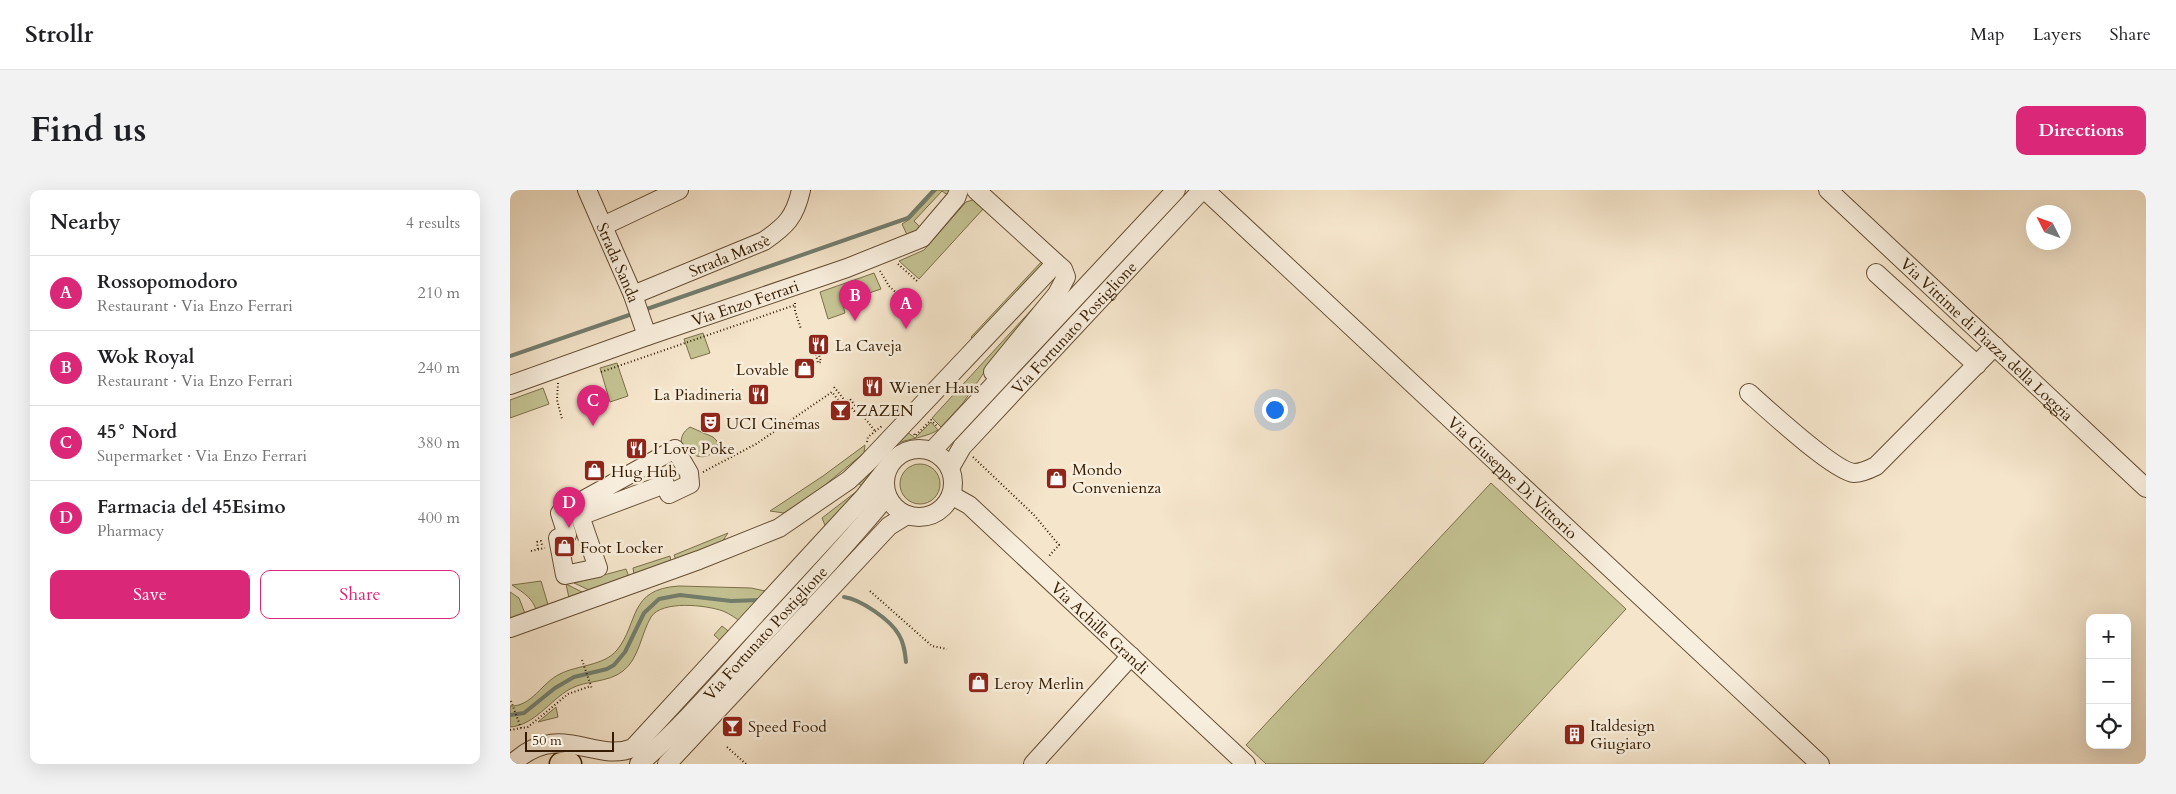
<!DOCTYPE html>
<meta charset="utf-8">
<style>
body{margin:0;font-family:Cardo,serif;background:#f2f2f2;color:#202124}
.controls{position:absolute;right:15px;bottom:15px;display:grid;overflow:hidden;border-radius:10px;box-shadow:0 5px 20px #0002}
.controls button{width:45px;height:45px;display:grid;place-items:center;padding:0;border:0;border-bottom:1px solid #e0e0e0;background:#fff;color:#202124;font:25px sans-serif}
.compass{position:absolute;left:1516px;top:15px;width:45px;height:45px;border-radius:50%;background:#fff;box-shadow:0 5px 20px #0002;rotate:312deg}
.scale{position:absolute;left:15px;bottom:12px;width:89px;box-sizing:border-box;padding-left:5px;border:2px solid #351c00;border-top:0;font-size:14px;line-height:18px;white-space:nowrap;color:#351c00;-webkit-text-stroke:4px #f8eedd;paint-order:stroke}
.you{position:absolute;left:764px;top:219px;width:18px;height:18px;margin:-12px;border:4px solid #fff;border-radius:50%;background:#1a73e8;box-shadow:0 0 0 8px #1a73e833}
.badge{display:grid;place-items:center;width:32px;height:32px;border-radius:50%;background:#db2777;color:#fff;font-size:16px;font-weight:700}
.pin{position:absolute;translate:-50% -41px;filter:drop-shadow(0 1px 2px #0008)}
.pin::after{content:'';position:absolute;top:26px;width:18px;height:15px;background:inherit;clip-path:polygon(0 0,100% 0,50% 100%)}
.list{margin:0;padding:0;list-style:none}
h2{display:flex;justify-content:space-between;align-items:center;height:65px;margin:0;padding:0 20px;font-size:21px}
h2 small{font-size:16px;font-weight:400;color:#757577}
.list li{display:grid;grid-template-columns:32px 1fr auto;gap:15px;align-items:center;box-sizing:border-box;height:75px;padding:0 20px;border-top:1px solid #e0e0e0}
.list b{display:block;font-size:19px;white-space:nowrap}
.list p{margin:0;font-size:16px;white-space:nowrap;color:#757577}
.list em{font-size:16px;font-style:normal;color:#757577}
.actions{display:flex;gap:10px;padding:15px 20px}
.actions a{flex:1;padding:11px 0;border:1px solid #db2777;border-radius:10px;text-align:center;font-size:18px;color:#db2777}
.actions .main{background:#db2777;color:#fff}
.icon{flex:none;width:28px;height:28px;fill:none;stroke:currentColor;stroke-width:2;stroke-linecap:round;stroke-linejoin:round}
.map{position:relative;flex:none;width:1636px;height:574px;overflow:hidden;border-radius:10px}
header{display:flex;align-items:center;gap:30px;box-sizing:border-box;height:70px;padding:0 25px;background:#fff;border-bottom:1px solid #e0e0e0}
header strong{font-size:24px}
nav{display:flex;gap:28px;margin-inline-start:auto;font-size:18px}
.intro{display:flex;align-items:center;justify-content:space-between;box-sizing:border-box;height:120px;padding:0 30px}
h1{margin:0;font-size:35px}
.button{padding:12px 22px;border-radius:10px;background:#db2777;color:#fff;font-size:18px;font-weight:700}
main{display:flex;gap:30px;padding:0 30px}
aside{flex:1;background:#fff;border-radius:10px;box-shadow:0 5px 20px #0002}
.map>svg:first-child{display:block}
.green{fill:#c4c292;stroke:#7c6f49}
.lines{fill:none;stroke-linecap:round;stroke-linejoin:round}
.stream{stroke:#737e6e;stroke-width:4}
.minor-casing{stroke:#654e33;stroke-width:20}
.major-casing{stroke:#351c00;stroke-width:25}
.path{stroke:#351c00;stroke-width:2;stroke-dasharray:1 2.5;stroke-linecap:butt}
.minor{stroke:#f8eedd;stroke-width:18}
.major{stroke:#f5e5cb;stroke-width:22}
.labels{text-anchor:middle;stroke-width:5;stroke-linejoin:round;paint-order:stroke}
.street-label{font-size:16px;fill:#351c00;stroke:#f8eedd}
.poi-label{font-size:16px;fill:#351c00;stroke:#f8eedd;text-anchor:start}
</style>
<header>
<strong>Strollr</strong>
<nav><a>Map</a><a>Layers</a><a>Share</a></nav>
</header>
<div class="intro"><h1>Find us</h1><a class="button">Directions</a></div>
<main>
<aside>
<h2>Nearby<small>4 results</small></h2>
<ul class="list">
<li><span class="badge">A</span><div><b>Rossopomodoro</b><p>Restaurant · Via Enzo Ferrari</p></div><em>210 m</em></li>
<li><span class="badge">B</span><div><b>Wok Royal</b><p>Restaurant · Via Enzo Ferrari</p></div><em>240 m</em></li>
<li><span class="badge">C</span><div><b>45° Nord</b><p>Supermarket · Via Enzo Ferrari</p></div><em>380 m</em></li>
<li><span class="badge">D</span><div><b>Farmacia del 45Esimo</b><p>Pharmacy</p></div><em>400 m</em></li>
</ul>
<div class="actions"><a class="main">Save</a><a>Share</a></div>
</aside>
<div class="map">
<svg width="1636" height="574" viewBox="0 0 1636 574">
<rect width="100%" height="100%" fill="#f5e5cb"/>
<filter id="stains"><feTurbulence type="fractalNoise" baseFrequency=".004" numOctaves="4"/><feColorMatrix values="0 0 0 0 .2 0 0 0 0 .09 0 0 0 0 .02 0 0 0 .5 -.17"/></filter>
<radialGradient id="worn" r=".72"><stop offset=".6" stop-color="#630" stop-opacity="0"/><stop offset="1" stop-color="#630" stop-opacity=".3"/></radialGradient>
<g class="green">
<polygon points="427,0 442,0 439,6 432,1 404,31 411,38 398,47 392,34 400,29"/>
<polygon points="469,8 474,18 409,89 389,71 414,60 456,12"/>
<polygon points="533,70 536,72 464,150 461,147"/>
<polygon points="364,83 371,99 332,112 335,123 318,129 310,102"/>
<polygon points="548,91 482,171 453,213 431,237 422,228"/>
<polygon points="193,143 200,163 181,169 174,149"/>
<polygon points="107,173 118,206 100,212 90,178"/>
<polygon points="33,198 39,214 0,228 0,210"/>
<path d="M421,232L428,240C418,246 406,248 394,251C375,257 362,282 352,297L346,290L396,241L405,248Z"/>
<path d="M180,237L203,247L207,251L208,257C197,273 181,267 171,255C171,246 173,242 180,237Z"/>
<polygon points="355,255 354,263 310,299 274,323 260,321 313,286"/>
<circle cx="410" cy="294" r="20"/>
<polygon points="981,293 1116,419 973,574 756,574 736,555"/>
<polygon points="347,301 348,303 317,340 312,328"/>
<polygon points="218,343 212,352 166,370 164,365"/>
<polygon points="160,366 161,372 124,384 123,378"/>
<polygon points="116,379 119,387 79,400 64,393"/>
<path d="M31,391L39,418L27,422C22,407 15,404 2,395Z"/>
<polygon points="56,394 74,403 59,408"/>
<path d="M169,396L241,398L260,402L232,433C226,428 220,424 213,421C196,415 152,410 141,427C131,444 129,469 113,481C98,493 76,490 60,499C39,511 25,535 0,537V516C22,517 32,492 50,484C67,475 94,476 107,460C129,433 118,399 169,396Z"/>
<polygon points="0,402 9,408 16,426 0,432"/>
<polygon points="212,436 222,444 214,454 204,445"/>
<polygon points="46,517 48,527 28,532"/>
</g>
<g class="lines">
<g class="stream">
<polyline points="134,120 398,28 424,0"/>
<polyline points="0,166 125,123"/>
<path d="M334,407C350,409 381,430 389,445C394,453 395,462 396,472"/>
<polyline points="0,525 14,523 45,498 64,487 97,479 104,475 115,462 134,423 149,409 170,405 221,411 252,410"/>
</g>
<defs>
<g id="minor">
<path id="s1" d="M77,0L123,105L137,146"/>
<polyline points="466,0 546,73 553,79 556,87 547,104 483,182"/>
<path id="s2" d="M695,0L1310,574"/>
<path id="s3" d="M1318,0L1636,298"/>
<polyline points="93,36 169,0"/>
<polyline points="1366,83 1467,175"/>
<path id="s4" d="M123,105L254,51C276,36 285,27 291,0"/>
<path id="s5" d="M0,195L137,146L337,78L412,48L446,8L449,0"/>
<path d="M1239,203C1257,219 1324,281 1344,283C1351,283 1360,279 1366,276L1485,156"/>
<circle cx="409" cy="293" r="34"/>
<polygon points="165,259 179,283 180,294 159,304 155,294 70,326 88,378 55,385 48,348 57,345 50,323"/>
<polyline points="422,261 666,0"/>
<path id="s6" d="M440,278L452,257L692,0"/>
<path id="s7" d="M441,305L459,315L736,574"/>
<polyline points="0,438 189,370 269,338 339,290 358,272 546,73"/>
<path d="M2,574C49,529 84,574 123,558L354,307L380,274"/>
<path id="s8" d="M129,574C173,536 211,491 250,448C293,401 337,355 377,306"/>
<polyline points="157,574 379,336 397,325"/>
<polyline points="523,574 621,466"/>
</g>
<polyline id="major" points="51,574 60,574"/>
</defs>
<use href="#minor" class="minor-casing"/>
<use href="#major" class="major-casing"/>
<g class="path">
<polyline points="388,74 407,91"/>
<polyline points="370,81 379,96 402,118 397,123"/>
<polyline points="285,113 285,121 291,139"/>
<polyline points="305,161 308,173 311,172 308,161"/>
<polyline points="91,182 285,115"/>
<polyline points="48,193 47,210 52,229"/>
<polyline points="324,197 336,212 340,209 365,241"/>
<polyline points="404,244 405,246 421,230 427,236"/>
<polyline points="357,252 358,247 372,236"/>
<polyline points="463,267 524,325 549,355 539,366"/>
<polyline points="193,282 246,254 322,202 333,216 338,213 349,227 352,225"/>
<polyline points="28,359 27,352 31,351 32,355"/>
<polyline points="21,361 35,358"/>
<polyline points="360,401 422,456 437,459"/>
<polyline points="72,470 82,499"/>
<polyline points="1,511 11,538"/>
<polyline points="0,540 18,537 58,504 81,496"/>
<polyline points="217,557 236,574"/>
</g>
<use href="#minor" class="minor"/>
<use href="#major" class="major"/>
</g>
<defs>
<symbol id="restaurant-square" viewBox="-11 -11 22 22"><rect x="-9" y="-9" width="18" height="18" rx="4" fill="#8f2418" stroke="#f8eedd"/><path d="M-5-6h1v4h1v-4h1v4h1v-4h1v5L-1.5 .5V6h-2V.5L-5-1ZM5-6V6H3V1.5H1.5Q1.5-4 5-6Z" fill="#fff"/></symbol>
<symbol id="shop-square" viewBox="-11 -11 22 22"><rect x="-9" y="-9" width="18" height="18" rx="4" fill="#8f2418" stroke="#f8eedd"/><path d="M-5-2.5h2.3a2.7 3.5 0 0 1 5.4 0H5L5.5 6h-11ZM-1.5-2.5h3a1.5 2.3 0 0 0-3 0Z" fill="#fff"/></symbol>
<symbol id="bar-square" viewBox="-11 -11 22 22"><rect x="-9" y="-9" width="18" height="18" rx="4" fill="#8f2418" stroke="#f8eedd"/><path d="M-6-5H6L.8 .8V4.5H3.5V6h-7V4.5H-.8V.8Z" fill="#fff"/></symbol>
<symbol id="theatre-square" viewBox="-11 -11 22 22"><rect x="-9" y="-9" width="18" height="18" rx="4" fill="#8f2418" stroke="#f8eedd"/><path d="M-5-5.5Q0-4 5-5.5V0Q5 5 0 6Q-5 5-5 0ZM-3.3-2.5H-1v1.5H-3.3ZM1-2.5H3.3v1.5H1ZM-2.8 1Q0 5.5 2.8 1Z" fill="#fff"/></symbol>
<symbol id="building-square" viewBox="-11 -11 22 22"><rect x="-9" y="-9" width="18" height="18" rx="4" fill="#8f2418" stroke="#f8eedd"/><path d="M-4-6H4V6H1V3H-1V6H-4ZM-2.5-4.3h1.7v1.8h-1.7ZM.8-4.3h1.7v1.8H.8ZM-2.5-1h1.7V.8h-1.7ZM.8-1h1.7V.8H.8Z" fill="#fff"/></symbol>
</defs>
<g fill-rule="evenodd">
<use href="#restaurant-square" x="296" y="142" width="25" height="25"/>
<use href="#shop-square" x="282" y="166" width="25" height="25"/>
<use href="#restaurant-square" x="350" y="184" width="25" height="25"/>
<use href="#restaurant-square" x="236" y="192" width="25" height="25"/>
<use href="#bar-square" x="318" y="208" width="25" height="25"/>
<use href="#theatre-square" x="188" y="220" width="25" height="25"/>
<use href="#restaurant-square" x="114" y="246" width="25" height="25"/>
<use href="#shop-square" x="72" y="268" width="25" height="25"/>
<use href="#shop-square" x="534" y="276" width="25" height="25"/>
<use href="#shop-square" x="42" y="344" width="25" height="25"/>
<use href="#shop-square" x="456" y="480" width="25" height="25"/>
<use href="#bar-square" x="210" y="524" width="25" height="25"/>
<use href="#building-square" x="1052" y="532" width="25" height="25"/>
</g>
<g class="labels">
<g class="street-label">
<text dy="6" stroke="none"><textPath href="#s4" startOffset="104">Strada Marsè</textPath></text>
<text dy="6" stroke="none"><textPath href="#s1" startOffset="79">Strada Sanda</textPath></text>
<text dy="6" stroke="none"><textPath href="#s5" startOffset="249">Via Enzo Ferrari</textPath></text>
<text dy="6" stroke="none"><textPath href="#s6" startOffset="188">Via Fortunato Postiglione</textPath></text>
<text dy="6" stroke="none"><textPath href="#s3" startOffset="218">Via Vittime di Piazza della Loggia</textPath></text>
<text dy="6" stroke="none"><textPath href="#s2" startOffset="421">Via Giuseppe Di Vittorio</textPath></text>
<text dy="6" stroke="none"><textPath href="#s7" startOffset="200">Via Achille Grandi</textPath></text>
<text dy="6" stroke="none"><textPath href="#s8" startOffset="182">Via Fortunato Postiglione</textPath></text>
</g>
<g class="poi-label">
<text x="325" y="161">La Caveja</text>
<text x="279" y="185" text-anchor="end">Lovable</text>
<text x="379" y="203">Wiener Haus</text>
<text x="232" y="210" text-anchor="end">La Piadineria</text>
<text x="346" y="226">ZAZEN</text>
<text x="216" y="239">UCI Cinemas</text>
<text x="143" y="264">I Love Poke</text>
<text x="562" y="285">Mondo<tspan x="562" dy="18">Convenienza</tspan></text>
<text x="101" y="287">Hug Hub</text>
<text x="70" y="363">Foot Locker</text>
<text x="484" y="499">Leroy Merlin</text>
<text x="1080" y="541">Italdesign<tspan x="1080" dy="18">Giugiaro</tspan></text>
<text x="238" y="542">Speed Food</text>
</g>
</g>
<rect width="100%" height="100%" filter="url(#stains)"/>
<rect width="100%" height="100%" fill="url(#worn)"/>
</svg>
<div class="controls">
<button>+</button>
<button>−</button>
<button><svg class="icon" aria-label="locate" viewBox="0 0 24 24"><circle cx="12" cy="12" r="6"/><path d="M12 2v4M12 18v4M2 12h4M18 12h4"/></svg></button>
</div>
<svg class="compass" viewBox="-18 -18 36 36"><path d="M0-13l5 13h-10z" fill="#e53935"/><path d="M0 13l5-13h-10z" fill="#757577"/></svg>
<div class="scale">50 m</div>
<div class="you"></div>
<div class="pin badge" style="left:396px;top:139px">A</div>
<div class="pin badge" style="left:345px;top:131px">B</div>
<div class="pin badge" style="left:83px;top:236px">C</div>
<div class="pin badge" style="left:59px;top:338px">D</div>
</div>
</main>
